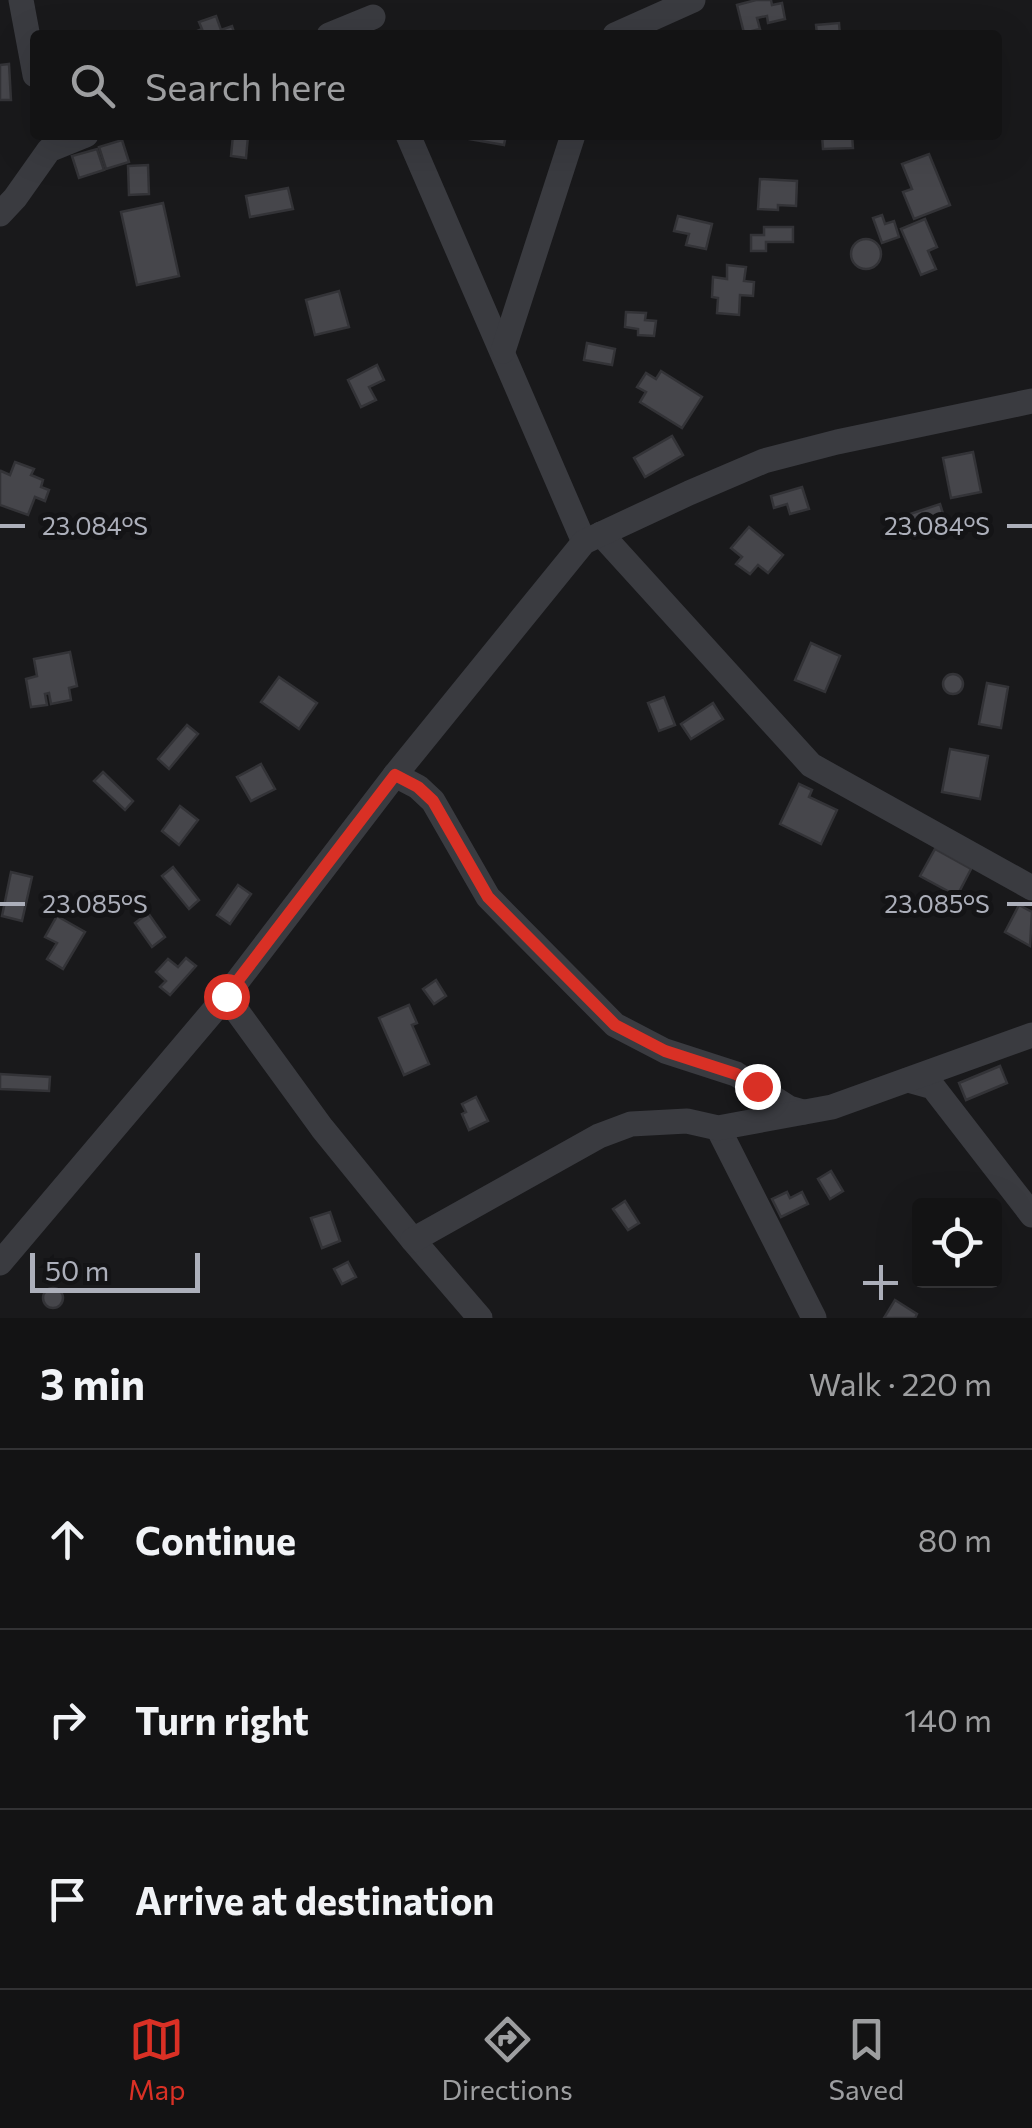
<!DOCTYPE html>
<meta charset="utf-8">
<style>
body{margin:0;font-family:Commissioner,sans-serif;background:#1c1c1d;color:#f1f3f6}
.controls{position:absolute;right:30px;bottom:30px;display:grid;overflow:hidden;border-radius:10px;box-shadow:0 10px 40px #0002}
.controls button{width:90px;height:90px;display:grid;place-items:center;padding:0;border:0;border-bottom:2px solid #323234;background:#131314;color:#f1f3f6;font:50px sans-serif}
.scale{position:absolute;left:30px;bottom:25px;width:170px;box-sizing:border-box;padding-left:10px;border:5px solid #acafba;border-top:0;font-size:28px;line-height:35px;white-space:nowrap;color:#acafba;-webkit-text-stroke:8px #141416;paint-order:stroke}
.stop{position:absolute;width:30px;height:30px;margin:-22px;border:8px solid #d93025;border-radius:50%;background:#fff}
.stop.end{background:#d93025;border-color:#fff;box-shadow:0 2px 10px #0008}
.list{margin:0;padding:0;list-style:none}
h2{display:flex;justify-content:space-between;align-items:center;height:130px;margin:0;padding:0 40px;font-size:42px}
h2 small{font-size:32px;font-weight:400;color:#9d9ea0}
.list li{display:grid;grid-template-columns:65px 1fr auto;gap:30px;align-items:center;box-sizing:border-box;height:180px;padding:0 40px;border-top:2px solid #323234}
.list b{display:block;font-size:38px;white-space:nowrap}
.list em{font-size:32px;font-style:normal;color:#9d9ea0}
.icon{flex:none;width:55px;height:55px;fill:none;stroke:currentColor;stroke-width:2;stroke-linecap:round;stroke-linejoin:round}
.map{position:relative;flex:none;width:1032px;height:1318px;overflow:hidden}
.search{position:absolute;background:#131314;box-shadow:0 10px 40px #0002;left:30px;right:30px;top:30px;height:110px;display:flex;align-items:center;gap:25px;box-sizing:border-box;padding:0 35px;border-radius:10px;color:#9d9ea0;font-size:38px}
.sheet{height:670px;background:#131314}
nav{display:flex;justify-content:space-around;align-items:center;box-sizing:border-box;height:140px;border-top:2px solid #323234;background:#131314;font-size:28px;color:#9d9ea0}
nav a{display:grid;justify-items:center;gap:5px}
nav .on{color:#d93025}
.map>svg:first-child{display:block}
.building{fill:#46464b;stroke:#333337;stroke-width:2.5}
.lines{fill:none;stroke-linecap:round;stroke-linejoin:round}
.street{stroke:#3a3b40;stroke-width:25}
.route{stroke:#d93025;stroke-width:12}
.ticks{fill:none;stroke:#acafba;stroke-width:4}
.ticks-label{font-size:25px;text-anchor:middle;fill:#acafba;stroke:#141416;stroke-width:10;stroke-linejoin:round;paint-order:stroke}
</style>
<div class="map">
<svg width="1032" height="1318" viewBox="0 0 1032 1318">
<rect width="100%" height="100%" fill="#19191b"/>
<g class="building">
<polygon points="756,0 771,0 772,5 782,3 785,19 768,23 767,16 757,18 760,29 744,33 737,5"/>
<polygon points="216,16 221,30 232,26 235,35 188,35 202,29 199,22"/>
<polygon points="839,23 840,35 817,35 816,25"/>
<polygon points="9,64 11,100 0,100 0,65"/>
<polygon points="233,135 248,136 246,158 231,156"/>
<polygon points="459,135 506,135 504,145 458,137"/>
<polygon points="822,135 852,135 853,148 823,149"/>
<polygon points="122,140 129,162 106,169 99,147"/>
<polygon points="97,149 104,170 79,178 72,156"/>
<polygon points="929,154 950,205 914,219 903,192 912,189 902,164"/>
<polygon points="148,165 149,194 129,195 128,166"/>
<polygon points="760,179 797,181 796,206 778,205 778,210 758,209"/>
<polygon points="288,188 293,209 250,217 246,196"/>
<polygon points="163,203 179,276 137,285 121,212"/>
<polygon points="882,215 885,224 894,221 899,237 882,243 873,218"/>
<polygon points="678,216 712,224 706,249 686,245 689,234 674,231"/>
<polygon points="925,219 937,247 928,251 936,269 921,275 901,229"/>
<polygon points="764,227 793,227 793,242 766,242 766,251 751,251 751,235 764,235"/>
<circle cx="866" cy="254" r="15"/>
<polygon points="727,265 746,267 744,281 754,282 753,296 740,295 739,315 717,313 718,298 712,297 713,277 727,279"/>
<polygon points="339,291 349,327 315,335 306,300"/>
<polygon points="626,312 646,313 645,320 656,321 654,336 638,335 638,329 625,327"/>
<polygon points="587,343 615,349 612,365 584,360"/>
<polygon points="377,365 384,380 369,387 376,400 361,407 348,380"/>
<polygon points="661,371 702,397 682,428 640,402 646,392 637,387 646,373 656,379"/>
<polygon points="672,436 683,455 645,477 634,458"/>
<polygon points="973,452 981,492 951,498 943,458"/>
<polygon points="15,462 34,469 31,475 43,480 41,487 49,490 45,501 35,497 28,515 0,505 0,473 1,471 10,475"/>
<polygon points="802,487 809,509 790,514 787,504 774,508 771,496"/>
<polygon points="940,504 947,526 911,538 904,516"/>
<polygon points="749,527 783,555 768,573 758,565 750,574 736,564 742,557 731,548"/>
<polygon points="811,643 840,656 825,692 795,680"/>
<polygon points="70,652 77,686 69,688 71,700 51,704 49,693 45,694 47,705 31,707 26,679 37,676 34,659"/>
<circle cx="953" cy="684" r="10"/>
<polygon points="279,677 317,703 299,729 261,702"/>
<polygon points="987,683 1008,687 1001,728 979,724"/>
<polygon points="664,697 675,725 659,731 648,703"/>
<polygon points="713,703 723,719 691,739 681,724"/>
<polygon points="187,725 198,734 169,769 158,759"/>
<polygon points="950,749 988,756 980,799 942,792"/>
<polygon points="261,764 275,789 251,801 237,777"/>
<polygon points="103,772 133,801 125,810 94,781"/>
<polygon points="799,784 812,790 809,797 837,810 821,844 780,824"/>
<polygon points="180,806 198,820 179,845 162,831"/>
<polygon points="935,849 971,869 957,896 920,876"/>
<polygon points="173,867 199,900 189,909 162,876"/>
<polygon points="11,872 32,877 22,921 2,916"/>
<polygon points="238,885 251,894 230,924 217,915"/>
<polygon points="1019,905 1032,912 1030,946 1005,932"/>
<polygon points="148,913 165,937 152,947 135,923"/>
<polygon points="57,916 85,932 63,969 47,959 57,943 45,937"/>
<polygon points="186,958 196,966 170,995 160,987 166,981 156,972 168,959 178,967"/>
<polygon points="436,980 446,996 434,1004 423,989"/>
<polygon points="409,1005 417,1023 412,1025 429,1064 404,1075 379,1018"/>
<polygon points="1000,1066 1007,1083 966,1100 959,1083"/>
<polygon points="0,1074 50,1077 49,1091 0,1089"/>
<polygon points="476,1097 488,1121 469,1130 462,1114 466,1112 462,1104"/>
<polygon points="831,1171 843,1191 830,1199 818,1179"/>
<polygon points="787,1192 790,1198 802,1192 808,1204 781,1217 772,1199"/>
<polygon points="625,1201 639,1223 628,1230 613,1209"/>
<polygon points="330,1212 340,1241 322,1248 311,1218"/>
<polygon points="348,1262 356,1277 342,1284 334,1269"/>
<circle cx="53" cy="1298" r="10"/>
<polygon points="895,1300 917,1314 915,1318 884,1318"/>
</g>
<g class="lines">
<g class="street">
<polyline points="21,0 35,75"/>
<polyline points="329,35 373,17"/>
<polyline points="615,35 693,0"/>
<polyline points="408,135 584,542"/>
<polyline points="0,214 15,198 49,150 86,135"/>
<polyline points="503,351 573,135"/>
<polyline points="601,534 811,765 1032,888"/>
<polyline points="395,775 418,787 433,801 488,897 615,1025 665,1051 736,1074 789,1108 803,1112"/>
<polyline points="226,996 322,1128 413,1240 480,1318"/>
<polyline points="908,1080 933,1087 1032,1215"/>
<polyline points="718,1128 814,1318"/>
<polyline points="413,1240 599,1136 631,1124 687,1121 718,1128 832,1107 1032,1035"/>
<polyline points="0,1263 226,996 395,775 584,542 689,493 764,461 837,442 1032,401"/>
</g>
</g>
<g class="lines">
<polyline class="route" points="226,996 395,775 418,787 433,801 488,897 615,1025 665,1051 736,1074 757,1086"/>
</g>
<path class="ticks" d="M0,526H25M1007,526H1032M0,904H25M1007,904H1032M881,1265V1300M863,1283H898"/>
<g class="ticks-label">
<text x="95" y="535">23.084°S</text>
<text x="937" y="535">23.084°S</text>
<text x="95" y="913">23.085°S</text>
<text x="937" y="913">23.085°S</text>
</g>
</svg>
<div class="controls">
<button><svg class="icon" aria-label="locate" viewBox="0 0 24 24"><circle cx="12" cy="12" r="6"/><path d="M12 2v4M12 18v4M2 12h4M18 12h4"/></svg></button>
</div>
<div class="scale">50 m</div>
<div class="stop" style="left:226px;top:996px"></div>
<div class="stop end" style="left:757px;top:1086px"></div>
<div class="search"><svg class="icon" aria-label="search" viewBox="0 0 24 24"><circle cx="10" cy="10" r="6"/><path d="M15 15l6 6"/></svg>Search here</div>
</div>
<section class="sheet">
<h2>3 min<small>Walk · 220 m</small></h2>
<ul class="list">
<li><svg class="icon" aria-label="ahead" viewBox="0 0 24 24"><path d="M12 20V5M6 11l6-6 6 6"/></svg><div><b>Continue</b></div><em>80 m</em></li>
<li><svg class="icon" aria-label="right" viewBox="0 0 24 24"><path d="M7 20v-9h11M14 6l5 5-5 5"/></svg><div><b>Turn right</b></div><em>140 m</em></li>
<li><svg class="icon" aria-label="arrive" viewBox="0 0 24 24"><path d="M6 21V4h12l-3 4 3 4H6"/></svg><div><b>Arrive at destination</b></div></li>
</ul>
</section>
<nav>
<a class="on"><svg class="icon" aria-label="map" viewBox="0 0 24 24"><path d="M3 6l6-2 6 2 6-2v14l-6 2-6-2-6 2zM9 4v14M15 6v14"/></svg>Map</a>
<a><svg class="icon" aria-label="directions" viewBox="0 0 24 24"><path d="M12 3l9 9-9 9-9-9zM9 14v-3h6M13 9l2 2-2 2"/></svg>Directions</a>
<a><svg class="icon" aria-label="saved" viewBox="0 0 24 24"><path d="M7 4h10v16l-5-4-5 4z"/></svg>Saved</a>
</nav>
